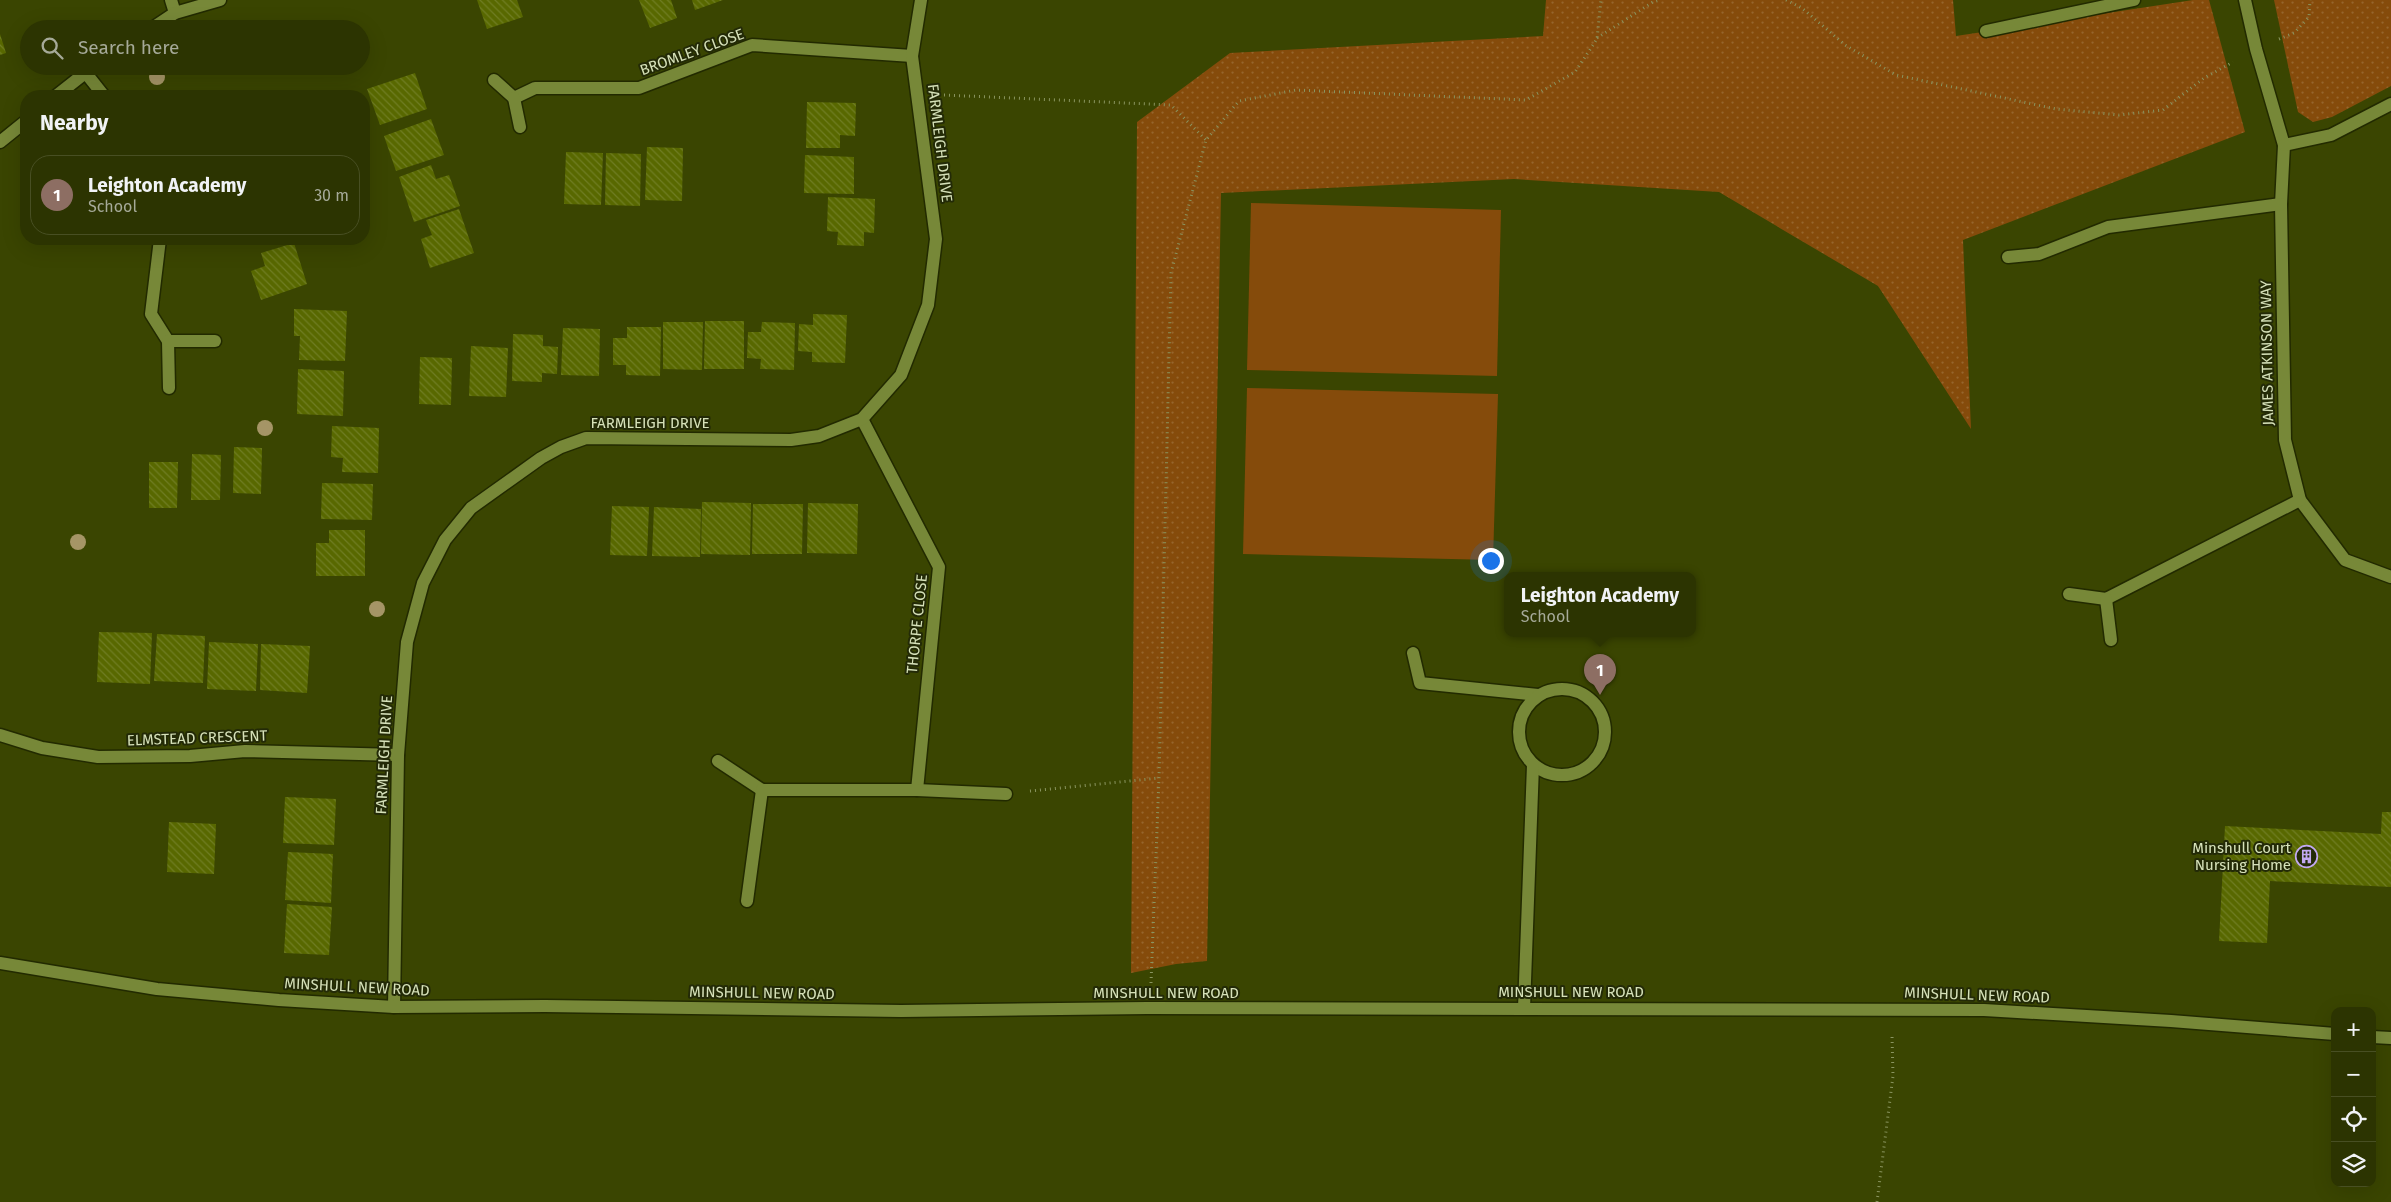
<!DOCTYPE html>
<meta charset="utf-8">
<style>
body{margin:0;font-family:"Fira Sans",sans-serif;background:#383f10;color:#f1f3f6}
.controls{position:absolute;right:15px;bottom:15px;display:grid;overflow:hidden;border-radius:10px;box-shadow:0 5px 20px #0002}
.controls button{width:45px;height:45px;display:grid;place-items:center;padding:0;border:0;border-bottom:1px solid #484f23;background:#2c3401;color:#f1f3f6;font:25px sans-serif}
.you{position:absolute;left:1490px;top:560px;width:18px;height:18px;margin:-12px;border:4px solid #fff;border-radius:50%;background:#1a73e8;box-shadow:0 0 0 8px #1a73e833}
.badge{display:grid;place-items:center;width:32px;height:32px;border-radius:50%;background:#95b2f1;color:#fff;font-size:16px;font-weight:700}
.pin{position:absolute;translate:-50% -41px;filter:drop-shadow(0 1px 2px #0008)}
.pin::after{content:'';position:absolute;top:26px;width:18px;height:15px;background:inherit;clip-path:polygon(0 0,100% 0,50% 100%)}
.popup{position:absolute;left:1504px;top:572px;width:192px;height:65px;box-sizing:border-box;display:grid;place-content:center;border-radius:10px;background:#2c3401;filter:drop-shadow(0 1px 4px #0005);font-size:16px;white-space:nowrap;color:#a6aa99}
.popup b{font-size:19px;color:#f1f3f6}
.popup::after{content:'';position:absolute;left:50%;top:100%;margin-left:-10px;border:10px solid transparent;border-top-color:#2c3401}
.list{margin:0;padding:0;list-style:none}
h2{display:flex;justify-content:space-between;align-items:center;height:65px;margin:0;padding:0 20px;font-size:21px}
h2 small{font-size:16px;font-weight:400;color:#a6aa99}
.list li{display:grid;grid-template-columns:32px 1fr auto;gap:15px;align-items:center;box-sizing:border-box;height:80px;margin:0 10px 10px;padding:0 10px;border:1px solid #484f23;border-radius:20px}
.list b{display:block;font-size:19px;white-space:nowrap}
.list p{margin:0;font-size:16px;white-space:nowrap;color:#a6aa99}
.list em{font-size:16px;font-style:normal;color:#a6aa99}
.icon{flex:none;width:28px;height:28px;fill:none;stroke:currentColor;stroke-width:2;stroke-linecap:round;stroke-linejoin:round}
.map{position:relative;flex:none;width:2391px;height:1202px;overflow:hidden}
.search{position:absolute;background:#2c3401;box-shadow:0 5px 20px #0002;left:20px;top:20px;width:350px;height:55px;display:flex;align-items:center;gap:12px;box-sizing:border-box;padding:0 18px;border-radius:28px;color:#a6aa99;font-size:19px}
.panel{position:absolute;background:#2c3401;box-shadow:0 5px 20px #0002;left:20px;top:90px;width:350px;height:155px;border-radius:20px}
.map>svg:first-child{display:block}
.park{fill:url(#park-dots)}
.pitch{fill:#854b0b}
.building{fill:url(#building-back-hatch)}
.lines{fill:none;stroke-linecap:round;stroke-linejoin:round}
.service-casing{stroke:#222a00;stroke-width:15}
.minor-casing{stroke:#222a00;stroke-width:15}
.tertiary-casing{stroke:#222a00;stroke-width:15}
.path{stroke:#8a9560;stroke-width:3;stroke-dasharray:1 4;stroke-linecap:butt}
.service{stroke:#778838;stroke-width:12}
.minor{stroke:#778838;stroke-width:12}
.tertiary{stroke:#778838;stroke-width:12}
.tree{fill:#a59566}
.labels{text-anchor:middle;stroke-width:4;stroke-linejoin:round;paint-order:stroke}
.street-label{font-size:15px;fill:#d6e1b9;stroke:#232a07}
.poi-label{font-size:15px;fill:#d6e1b9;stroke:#232a07;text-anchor:end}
</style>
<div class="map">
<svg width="2391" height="1202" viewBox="0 0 2391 1202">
<defs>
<pattern id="park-dots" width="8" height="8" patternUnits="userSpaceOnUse" patternTransform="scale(1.25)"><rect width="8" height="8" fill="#854b0b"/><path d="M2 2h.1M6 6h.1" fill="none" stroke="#96652c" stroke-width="1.8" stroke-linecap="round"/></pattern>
<pattern id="building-back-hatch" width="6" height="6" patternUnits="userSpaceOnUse" patternTransform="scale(1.25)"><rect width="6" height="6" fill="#586800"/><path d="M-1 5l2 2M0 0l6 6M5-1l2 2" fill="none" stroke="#6f7d23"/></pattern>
</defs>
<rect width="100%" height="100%" fill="#3a4501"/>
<g class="park">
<polygon points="1546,0 1953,0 1956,36 2193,0 2209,0 2245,132 1963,240 1971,429 1878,286 1719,192 1514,179 1221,193 1207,961 1176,964 1131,973 1137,122 1230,53 1543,36"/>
<polygon points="2274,0 2391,0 2391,86 2332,117 2313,122 2298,112"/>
</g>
<g class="pitch">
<polygon points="1251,203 1501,210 1497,376 1247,370"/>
<polygon points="1247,388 1498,394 1493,560 1243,554"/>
</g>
<g class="building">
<polygon points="477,0 517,0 523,17 487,29"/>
<polygon points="639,0 671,0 677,18 650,28"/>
<polygon points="692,0 723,0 695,10"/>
<polygon points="0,34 6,53 0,55"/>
<polygon points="415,73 427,109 380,125 367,89"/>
<polygon points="807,102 856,103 855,136 840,135 840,148 806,148"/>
<polygon points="431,119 444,155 396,171 384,136"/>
<polygon points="647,147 683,148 682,201 645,200"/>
<polygon points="566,152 603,153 601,205 564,204"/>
<polygon points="606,153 641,154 640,206 605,205"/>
<polygon points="805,155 854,157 854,194 804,193"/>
<polygon points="431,165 436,179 449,175 460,206 414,222 399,177"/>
<polygon points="828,197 875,199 874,233 864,232 864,246 837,245 838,232 827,231"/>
<polygon points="459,209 474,253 430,268 421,239 432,235 426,220"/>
<polygon points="294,243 307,284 261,300 251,271 265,266 261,253"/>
<polygon points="294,309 347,311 345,361 299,360 300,336 294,336"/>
<polygon points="813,314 847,315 845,363 812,362 812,352 798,351 799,324 813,325"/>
<polygon points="705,321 744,321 744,369 704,369"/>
<polygon points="663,322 703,322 702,370 663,369"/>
<polygon points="762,322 795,323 794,370 760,369 761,359 747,358 748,332 761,332"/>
<polygon points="627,327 661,327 660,376 626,375 626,365 613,365 613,338 627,338"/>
<polygon points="563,328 600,329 599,376 561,375"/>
<polygon points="513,334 543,335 543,346 558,347 557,374 542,373 542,382 512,381"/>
<polygon points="471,346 508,348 506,397 469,396"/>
<polygon points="420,357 452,358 451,405 419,404"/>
<polygon points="298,369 344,371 343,416 297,414"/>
<polygon points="332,426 379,428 378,473 342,472 343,458 331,457"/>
<polygon points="234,447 262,448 261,494 233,493"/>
<polygon points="192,454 221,455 220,500 191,500"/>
<polygon points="149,462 178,462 177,508 149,508"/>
<polygon points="322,483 373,484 372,520 321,519"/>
<polygon points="702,502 751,503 750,555 701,554"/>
<polygon points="808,503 858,504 857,554 807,553"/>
<polygon points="753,504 803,504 802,554 752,554"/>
<polygon points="612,506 649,507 647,556 610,555"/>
<polygon points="654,507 701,509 700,557 652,556"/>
<polygon points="329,530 365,530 365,576 316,576 316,543 329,543"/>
<polygon points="99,632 152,633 150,684 97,682"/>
<polygon points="157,634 205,636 203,683 154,681"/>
<polygon points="209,642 258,644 256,691 207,689"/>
<polygon points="261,644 310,646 307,693 260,690"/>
<polygon points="285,797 336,799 334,845 283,843"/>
<polygon points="2382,812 2391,812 2391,887 2270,881 2267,943 2219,941 2225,826 2381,834"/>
<polygon points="169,822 216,824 214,874 167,872"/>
<polygon points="288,852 333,854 331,903 285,900"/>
<polygon points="287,904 332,907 329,955 284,953"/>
</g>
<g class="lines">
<defs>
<g id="service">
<polyline points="1413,653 1420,683 1538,695"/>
<circle cx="1562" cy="732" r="43"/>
<polyline points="1524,1008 1533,765"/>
</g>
<g id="minor">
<polyline points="171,0 175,13"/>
<polyline points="2245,0 2256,49 2284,145 2281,204 2285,440 2300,500 2345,560 2391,577"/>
<polyline points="151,29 175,13 220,0"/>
<polyline points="1986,31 2134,0"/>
<polyline points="85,72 104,96"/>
<polyline points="494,80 514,98 535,88 639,88 752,45 912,56"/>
<polyline points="56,96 94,66"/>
<polyline points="514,98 520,127"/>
<polyline points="0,142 26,121"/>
<polyline points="2284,145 2331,135 2391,104"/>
<polyline points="160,239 151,314 168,341 169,388"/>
<polyline points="2008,257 2039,254 2108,227 2281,204"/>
<polyline points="168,341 215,341"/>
<polyline points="862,419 939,567 917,790"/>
<polyline points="2069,594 2106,599 2300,500"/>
<polyline points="2106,599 2111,640"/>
<polyline points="0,735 42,748 98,757 190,756 245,751 398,755"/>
<polyline points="718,761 762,790"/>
<polyline points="747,901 762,790 917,790 1006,794"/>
<polyline points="394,1007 398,755 407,642 423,583 445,540 471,508 541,458 561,447 586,438 791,440 819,436 862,419 901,375 928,305 936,239 912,56 921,0"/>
</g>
<g id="tertiary">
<polyline points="0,963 157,989 279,1000 394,1007 545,1006 901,1011 1147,1008 1984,1010 2171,1021 2335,1034"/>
<polyline points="2372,1037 2391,1038"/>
</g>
</defs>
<use href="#service" class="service-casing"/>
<use href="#minor" class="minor-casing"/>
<use href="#tertiary" class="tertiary-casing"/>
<g class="path">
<polyline points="1786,0 1802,8 1845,45 1896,75 2056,109 2119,115 2163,110 2204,78 2233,62"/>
<polyline points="1597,38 1653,2 1660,0"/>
<polyline points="2279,39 2294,33 2309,17 2310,0"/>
<polyline points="944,95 1171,105 1206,140"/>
<polyline points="1030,791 1159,778"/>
<polyline points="1151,983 1159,778 1171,273 1206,140 1239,101 1296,90 1526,100 1575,72 1597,39 1601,0"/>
<polyline points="1877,1202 1893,1076 1892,1035"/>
</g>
<use href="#service" class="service"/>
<use href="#minor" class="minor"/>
<use href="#tertiary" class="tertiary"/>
</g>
<g class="tree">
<circle cx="157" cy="77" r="8"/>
<circle cx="265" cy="428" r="8"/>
<circle cx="78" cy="542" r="8"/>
<circle cx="377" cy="609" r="8"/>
</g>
<defs>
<symbol id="building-ring" viewBox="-11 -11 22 22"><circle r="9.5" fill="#232a07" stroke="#c2a8f2" stroke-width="1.5"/><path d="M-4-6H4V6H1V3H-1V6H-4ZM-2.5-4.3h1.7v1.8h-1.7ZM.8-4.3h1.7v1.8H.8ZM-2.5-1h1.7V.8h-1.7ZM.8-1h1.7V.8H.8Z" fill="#c2a8f2"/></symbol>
</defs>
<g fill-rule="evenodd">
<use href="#building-ring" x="2294" y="844" width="25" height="25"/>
</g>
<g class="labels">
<g class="street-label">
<text transform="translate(692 52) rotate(-20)" y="5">BROMLEY CLOSE</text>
<text transform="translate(940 143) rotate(83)" y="5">FARMLEIGH DRIVE</text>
<text transform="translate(2267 353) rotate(-91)" y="5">JAMES ATKINSON WAY</text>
<text x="650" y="428">FARMLEIGH DRIVE</text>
<text transform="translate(917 624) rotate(-84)" y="5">THORPE CLOSE</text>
<text transform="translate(197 738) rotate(-2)" y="5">ELMSTEAD CRESCENT</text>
<text transform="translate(384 755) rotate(-87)" y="5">FARMLEIGH DRIVE</text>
<text transform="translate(357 987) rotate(3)" y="5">MINSHULL NEW ROAD</text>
<text x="1571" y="997">MINSHULL NEW ROAD</text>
<text transform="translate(762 993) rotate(1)" y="5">MINSHULL NEW ROAD</text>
<text x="1166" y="998">MINSHULL NEW ROAD</text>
<text transform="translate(1977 995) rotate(2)" y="5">MINSHULL NEW ROAD</text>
</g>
<g class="poi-label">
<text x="2291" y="853">Minshull Court<tspan x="2291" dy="17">Nursing Home</tspan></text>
</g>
</g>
</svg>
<div class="controls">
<button>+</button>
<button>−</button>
<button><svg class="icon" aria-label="locate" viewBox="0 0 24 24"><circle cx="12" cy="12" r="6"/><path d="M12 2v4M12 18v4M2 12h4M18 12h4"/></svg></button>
<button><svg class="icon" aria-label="layers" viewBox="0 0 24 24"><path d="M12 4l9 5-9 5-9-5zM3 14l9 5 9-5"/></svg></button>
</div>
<div class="you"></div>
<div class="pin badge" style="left:1600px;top:695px;background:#8d6e63">1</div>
<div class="popup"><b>Leighton Academy</b>School</div>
<div class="search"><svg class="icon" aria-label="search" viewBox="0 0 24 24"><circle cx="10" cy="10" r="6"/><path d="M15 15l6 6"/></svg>Search here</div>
<section class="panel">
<h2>Nearby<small></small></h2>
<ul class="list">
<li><span class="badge" style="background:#8d6e63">1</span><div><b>Leighton Academy</b><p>School</p></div><em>30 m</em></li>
</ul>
</section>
</div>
